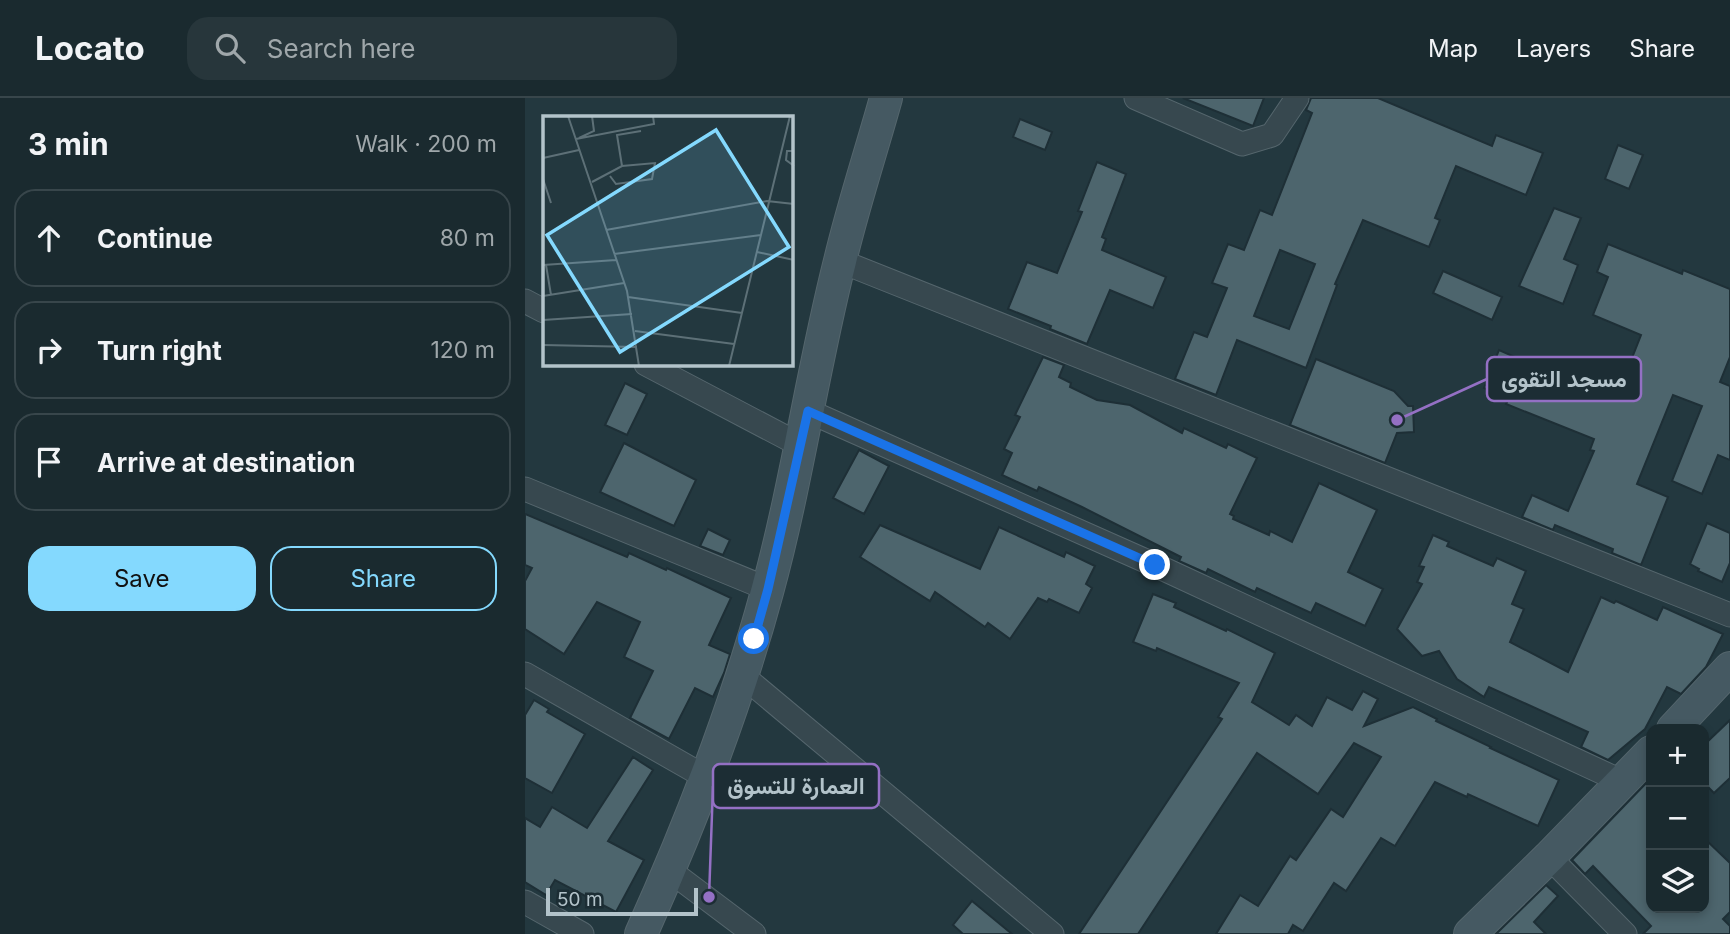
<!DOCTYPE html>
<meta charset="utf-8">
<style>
body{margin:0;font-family:Inter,Vazirmatn,sans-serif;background:#27363b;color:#f1f3f6}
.controls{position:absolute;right:21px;bottom:21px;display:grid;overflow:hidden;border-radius:14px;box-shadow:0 4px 10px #0003}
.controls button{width:63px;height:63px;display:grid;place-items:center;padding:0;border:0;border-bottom:2px solid #38464b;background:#1a2a2f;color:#f1f3f6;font:35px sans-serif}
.scale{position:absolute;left:21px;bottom:18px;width:152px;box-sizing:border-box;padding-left:7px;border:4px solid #b3c3ca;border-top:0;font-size:19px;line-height:24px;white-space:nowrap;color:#b3c3ca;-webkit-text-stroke:5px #1c2d34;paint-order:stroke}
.stop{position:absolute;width:21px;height:21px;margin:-16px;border:5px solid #1a73e8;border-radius:50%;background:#fff}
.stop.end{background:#1a73e8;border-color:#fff;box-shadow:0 2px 7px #0008}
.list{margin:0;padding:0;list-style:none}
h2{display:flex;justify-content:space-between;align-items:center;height:91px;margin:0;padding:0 28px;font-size:30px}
h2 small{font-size:23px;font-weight:400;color:#9fa7aa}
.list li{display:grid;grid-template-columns:46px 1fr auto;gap:21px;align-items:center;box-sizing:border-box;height:98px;margin:0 14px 14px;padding:0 14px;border:2px solid #38464b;border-radius:21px}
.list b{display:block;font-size:26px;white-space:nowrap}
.list em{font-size:23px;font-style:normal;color:#9fa7aa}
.actions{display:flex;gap:14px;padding:21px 28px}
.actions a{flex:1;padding:16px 0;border:2px solid #84d9fe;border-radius:21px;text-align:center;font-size:24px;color:#84d9fe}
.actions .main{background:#84d9fe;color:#111}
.icon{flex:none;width:38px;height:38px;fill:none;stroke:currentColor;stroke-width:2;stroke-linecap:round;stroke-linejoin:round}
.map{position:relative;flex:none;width:1205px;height:836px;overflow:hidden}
header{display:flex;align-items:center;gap:42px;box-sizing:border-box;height:98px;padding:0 35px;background:#1a2a2f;border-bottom:2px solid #38464b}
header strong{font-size:33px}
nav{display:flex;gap:38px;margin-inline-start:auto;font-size:24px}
.search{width:490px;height:63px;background:#27363b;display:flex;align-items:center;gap:18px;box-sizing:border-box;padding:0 24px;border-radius:21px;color:#9fa7aa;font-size:26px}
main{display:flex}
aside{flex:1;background:#1a2a2f}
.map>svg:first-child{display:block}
.building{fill:#4d656d;stroke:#1e2f36;stroke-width:2;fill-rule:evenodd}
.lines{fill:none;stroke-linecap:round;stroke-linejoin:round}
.street-casing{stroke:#55666d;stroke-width:25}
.secondary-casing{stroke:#55666d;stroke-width:34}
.street{stroke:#37484f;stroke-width:23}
.secondary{stroke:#455962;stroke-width:32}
.route{stroke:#1a73e8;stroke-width:9}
.inset-road{fill:none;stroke:#5d7077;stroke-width:2}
.view{fill:#84d9fe;fill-opacity:0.15;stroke:#84d9fe;stroke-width:3.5}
.inset-edge{fill:none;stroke:#b3c3ca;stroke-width:3.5}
.leader{fill:none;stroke:#9470c4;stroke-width:2.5}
.callout-dot{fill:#9470c4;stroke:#1c2d34;stroke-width:2.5}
.callout{fill:#1c2d34;stroke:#9470c4;stroke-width:2.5}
.callout-label{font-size:23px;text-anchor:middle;font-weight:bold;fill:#b3c3ca}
</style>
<header>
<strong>Locato</strong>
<div class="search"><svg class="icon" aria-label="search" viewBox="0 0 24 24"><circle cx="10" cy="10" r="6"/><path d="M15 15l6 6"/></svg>Search here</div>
<nav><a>Map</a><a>Layers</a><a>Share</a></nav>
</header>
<main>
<aside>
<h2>3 min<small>Walk · 200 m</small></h2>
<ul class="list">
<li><svg class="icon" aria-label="ahead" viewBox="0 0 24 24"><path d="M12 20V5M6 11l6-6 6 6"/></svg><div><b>Continue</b></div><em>80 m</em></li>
<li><svg class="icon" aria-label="right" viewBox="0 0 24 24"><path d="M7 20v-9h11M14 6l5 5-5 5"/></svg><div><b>Turn right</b></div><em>120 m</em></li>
<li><svg class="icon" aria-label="arrive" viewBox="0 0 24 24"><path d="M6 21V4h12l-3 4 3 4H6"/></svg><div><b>Arrive at destination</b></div></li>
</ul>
<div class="actions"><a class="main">Save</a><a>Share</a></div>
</aside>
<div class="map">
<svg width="1205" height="836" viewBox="0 0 1205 836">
<rect width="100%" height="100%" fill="#23383f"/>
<g class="building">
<polygon points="658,0 739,0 728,28"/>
<path d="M786,0H853L967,48L971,37L1018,55L1001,97L931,68L910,120L915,122L904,149L838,122L810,186L812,187L781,270L712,242L691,297L650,281L669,234L682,239L702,190L687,185L703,146L719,152L735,112L747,117L787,15L781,12ZM755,152L790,166L764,231L729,218Z"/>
<polygon points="495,21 527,34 520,52 488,39"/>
<polygon points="1093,47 1118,57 1104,91 1080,81"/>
<polygon points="572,64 601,76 577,139 581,141 577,152 641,179 628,210 585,192 562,246 525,231 526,228 483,211 502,164 532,175 557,114 553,113"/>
<polygon points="1029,110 1056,120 1039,161 1053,167 1038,206 994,188"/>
<polygon points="1083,146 1157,176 1158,172 1205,191 1205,259 1195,284 1205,288 1205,362 1193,357 1177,396 1147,383 1177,308 1148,297 1112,386 1143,399 1116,467 1087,455 1088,451 1030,427 1028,432 997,419 1007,397 1043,413 1069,353 1065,352 1069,341 981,306 984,300 959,290 974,252 1085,301 1087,296 1092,298 1116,237 1068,217 1083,179 1072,174"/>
<polygon points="918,173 977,199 967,222 908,195"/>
<polygon points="518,259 539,267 534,279 546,285 545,289 572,302 605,307 657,335 659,330 701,350 703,346 732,360 705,416 709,418 708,421 744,437 745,433 767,444 794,385 852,412 823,474 858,491 840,528 791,505 786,515 732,490 730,494 683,471 681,475 654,463 656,459 557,409 514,389 512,393 477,377 487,355 479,351 495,319 490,317"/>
<polygon points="791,261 869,293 883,308 888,308 889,334 872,335 860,365 765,327"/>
<polygon points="100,285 122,296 102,337 80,327"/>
<polygon points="99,345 171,382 149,428 75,394"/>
<polygon points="334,352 364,368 339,416 308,400"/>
<polygon points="0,416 102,459 104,455 141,472 142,470 206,500 184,547 205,556 199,575 188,599 170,590 144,641 105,620 128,573 99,559 115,524 72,504 39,556 0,531 0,483 7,470 0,467"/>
<polygon points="1182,425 1205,435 1205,465 1197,484 1173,473 1174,471 1165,466"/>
<polygon points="355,427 455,471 474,429 539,459 541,454 570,468 561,486 567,490 554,515 524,501 522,504 513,500 485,541 463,525 460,529 410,494 405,503 335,459"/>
<polygon points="183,431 205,442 198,457 175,448"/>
<polygon points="908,437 924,444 922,448 968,468 972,460 1001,473 987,506 999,511 985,544 1043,574 1076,499 1089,505 1091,503 1132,522 1138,509 1198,536 1181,569 1156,596 1142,589 1120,631 1083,662 1056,649 1063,634 964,589 959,599 932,581 914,553 897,558 872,531 897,486 892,484 899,469 894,468"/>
<polygon points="628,496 651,505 649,509 701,533 702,531 750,555 727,604 764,627 771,617 787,628 802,599 827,612 838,593 853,601 839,628 888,609 912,621 911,623 966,649 965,650 1034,682 1013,728 943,696 942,699 910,684 870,748 856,740 821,793 809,785 778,833 768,827 763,836 691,836 715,797 733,808 765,758 771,762 806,711 818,719 856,659 829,645 793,696 732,655 613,836 554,836 697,621 693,619 714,585 632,550 631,553 608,544"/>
<polygon points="9,602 24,611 22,614 60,636 27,695 0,680 0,617"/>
<polygon points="1205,622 1205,680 1189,695 1179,685 1179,647"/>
<polygon points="108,659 128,672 83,743 119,762 91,814 30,782 21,797 0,784 0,720 15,729 27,709 62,730"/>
<polygon points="1126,680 1126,810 1179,810 1179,740 1205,765 1205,814 1198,821 1205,828 1205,836 1118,836 1126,828 1068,768 1060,776 1047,762"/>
<polygon points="1021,787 1033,798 1009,824 1021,836 971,836"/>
<polygon points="447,803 487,836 438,836 428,827"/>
</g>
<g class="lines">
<defs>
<g id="street">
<polyline points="611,0 717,46 747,37 772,0"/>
<polyline points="315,163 1205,517"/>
<polyline points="0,203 19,213"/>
<polyline points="121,266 277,348"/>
<polyline points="283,313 630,467 1098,684"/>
<polyline points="0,391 243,491"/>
<polyline points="0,576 182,680"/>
<polyline points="218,578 527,836"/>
<polyline points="1024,759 1100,836"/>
<polyline points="144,772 229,836"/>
<polyline points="0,804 57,836"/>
</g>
<g id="secondary">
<polyline points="1148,631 1205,570"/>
<path d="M116,836C166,725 210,612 242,494C272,385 287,273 315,163C328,108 346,54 361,0"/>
<polyline points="945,836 1024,759 1126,654"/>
</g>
</defs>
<use href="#street" class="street-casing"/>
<use href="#secondary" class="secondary-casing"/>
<use href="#street" class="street"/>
<use href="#secondary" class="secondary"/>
</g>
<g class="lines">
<polyline class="route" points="229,541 243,491 283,313 630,467"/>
</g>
<g transform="translate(18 18)">
<rect width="250" height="250" fill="#23383f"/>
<path class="inset-road" d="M25,0L84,175L96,250M36,22L51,15L49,0M33,23L111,8L110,0M251,35H244L243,44L251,50M0,42L36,34M79,50L74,19L98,15M0,63L8,87M49,66L79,50L112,47L109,63L73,68L67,60M63,114L224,85L251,88M214,136L251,144M71,138L218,119M0,149L73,144M3,149L8,179M0,180L81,167M85,181L199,197M0,204L89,198M92,215L191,228M0,229L94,231M186,250L247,0"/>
<path class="view" d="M173,14L246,131L77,236L4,119Z"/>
<rect width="250" height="250" class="inset-edge"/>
</g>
<path class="leader" d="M872 322L962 281M184 799L188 688"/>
<g class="callout-dot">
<circle cx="872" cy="322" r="7"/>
<circle cx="184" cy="799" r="7"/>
</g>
<g class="callout">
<rect x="962" y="259" width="154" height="44" rx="7"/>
<rect x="188" y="666" width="166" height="44" rx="7"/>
</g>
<g class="callout-label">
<text x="1039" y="289">مسجد التقوى</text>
<text x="271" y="696">العمارة للتسوق</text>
</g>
</svg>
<div class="controls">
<button>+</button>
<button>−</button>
<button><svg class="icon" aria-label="layers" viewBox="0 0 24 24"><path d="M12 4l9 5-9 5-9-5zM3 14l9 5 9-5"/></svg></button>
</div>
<div class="scale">50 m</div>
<div class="stop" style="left:229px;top:541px"></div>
<div class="stop end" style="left:630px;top:467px"></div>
</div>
</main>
